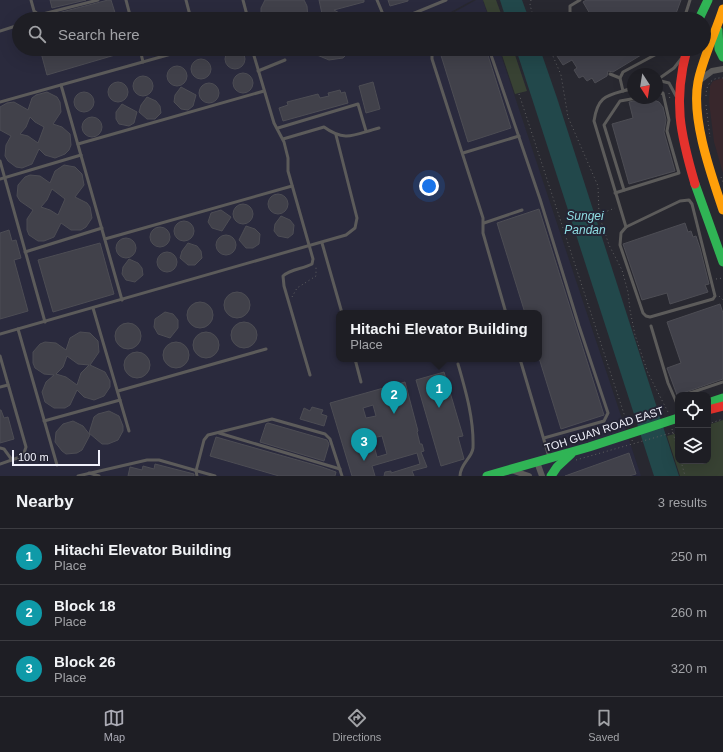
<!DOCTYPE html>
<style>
body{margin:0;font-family:Helvetica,sans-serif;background:#26272c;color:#f1f3f6}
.controls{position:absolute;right:12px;bottom:12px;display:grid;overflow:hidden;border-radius:8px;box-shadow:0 4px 16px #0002}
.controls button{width:36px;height:36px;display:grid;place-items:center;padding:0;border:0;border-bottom:1px solid #3c3c41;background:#1e1e24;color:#f1f3f6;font:20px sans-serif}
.compass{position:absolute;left:627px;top:68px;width:36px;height:36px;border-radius:50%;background:#1e1e24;box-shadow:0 4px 16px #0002;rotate:168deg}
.scale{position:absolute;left:12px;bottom:10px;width:88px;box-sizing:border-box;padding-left:4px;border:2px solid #f1f2fc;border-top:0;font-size:11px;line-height:14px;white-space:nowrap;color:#f1f2fc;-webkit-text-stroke:3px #242433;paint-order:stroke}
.you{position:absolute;left:429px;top:186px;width:14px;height:14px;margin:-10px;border:3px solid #fff;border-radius:50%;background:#1a73e8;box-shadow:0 0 0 6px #1a73e833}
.badge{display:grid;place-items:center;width:26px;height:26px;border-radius:50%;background:#ababb5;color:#fff;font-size:13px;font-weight:700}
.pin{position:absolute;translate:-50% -33px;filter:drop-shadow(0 1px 2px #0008)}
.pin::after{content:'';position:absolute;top:21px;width:14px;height:12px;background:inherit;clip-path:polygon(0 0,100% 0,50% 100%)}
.popup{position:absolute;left:336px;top:310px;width:206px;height:52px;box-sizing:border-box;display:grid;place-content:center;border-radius:8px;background:#1e1e24;filter:drop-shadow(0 1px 3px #0005);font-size:13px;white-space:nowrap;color:#a1a2a6}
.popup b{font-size:15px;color:#f1f3f6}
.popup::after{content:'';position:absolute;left:50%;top:100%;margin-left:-8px;border:8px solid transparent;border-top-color:#1e1e24}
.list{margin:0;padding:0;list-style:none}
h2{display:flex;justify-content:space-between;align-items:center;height:52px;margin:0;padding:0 16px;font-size:17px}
h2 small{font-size:13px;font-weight:400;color:#a1a2a6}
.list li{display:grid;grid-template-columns:26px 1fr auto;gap:12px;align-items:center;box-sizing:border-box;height:56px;padding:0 16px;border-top:1px solid #3c3c41}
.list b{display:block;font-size:15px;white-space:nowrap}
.list p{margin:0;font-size:13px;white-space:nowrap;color:#a1a2a6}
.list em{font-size:13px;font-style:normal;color:#a1a2a6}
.icon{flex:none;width:22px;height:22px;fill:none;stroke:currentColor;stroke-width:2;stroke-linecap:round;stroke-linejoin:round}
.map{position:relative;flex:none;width:723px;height:476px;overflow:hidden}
.search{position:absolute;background:#1e1e24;box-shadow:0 4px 16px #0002;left:12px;right:12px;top:12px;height:44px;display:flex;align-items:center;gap:10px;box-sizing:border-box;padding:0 14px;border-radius:22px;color:#a1a2a6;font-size:15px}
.sheet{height:220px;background:#1e1e24}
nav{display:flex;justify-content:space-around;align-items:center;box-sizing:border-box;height:56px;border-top:1px solid #3c3c41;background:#1e1e24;font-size:11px;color:#a1a2a6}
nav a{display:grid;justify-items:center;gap:2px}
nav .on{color:#ababb5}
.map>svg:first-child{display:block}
.commercial{fill:#38272c}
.built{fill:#2a2a3d;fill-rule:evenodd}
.green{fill:#384233}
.water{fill:#22484b}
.building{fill:#41414a;stroke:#4d4d54;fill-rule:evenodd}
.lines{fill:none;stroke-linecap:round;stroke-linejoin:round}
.path{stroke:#5e5e60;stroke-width:1;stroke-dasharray:1 3;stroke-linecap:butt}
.lane{stroke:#5c5b5a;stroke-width:3}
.street{stroke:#5c5b5a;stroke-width:6}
.fast{stroke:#30b455;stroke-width:9}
.slow{stroke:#ff9f0a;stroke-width:9}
.jam{stroke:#e5322d;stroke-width:9}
.labels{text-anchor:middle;stroke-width:4;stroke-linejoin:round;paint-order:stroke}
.street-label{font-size:11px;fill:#f1f2fc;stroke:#242433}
.water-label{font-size:12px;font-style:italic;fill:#8fdde3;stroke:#242433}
</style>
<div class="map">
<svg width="723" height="476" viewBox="0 0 723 476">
<rect width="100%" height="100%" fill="#282830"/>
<polygon class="commercial" points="723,78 723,173 714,142 709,102 710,86 713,81"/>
<g class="built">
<path d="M0,0H473L438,19H19V49H499L641,476H0ZM339,313H539V359H339Z"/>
<polygon points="476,0 483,0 489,19 442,19"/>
</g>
<g class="green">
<polygon points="483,0 496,0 503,19 490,19"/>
<polygon points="500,49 513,49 527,91 515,94"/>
<polygon points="723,420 723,476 680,476 667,436 678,433 678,461 708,461 708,425"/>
</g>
<g class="water">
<polygon points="500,0 522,0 529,19 506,19"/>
<polygon points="516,49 540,49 557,98 679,476 654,476"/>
</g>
<g class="building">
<polygon points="50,0 86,0 52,8"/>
<polygon points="108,0 111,0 117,19 55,19 54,14"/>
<polygon points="265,0 304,0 307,6 308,19 261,19 261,8"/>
<polygon points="319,0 364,0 364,2 334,10 350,19 315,19 322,14"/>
<polygon points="388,0 408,0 408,1 390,6"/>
<polygon points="586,0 681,0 674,19 593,19 583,2"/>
<circle cx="235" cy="59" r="10"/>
<polygon points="40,49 132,49 132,50 47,75"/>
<polygon points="311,49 352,49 343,58 329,60 317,55"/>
<polygon points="439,49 486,49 511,128 468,142"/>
<polygon points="569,49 651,49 613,72 608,71 607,76 595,83 592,78 587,81 583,76 579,78 574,70 577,68 572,60 563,65 557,56"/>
<circle cx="201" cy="69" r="10"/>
<circle cx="177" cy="76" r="10"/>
<circle cx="243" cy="83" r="10"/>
<circle cx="143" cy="86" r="10"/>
<circle cx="118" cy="92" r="10"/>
<polygon points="373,82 380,109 366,113 359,86"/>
<circle cx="209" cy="93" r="10"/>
<polygon points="181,87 196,95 193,106 188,110 181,109 174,102 175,95"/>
<polygon points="340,90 341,93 345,92 348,103 283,121 279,108 288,105 287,102 318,94 320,98 329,96 328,93"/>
<circle cx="84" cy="102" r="10"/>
<path d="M47,92L57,97L60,102L61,112L53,124L62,127L70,134L71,145L69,150L65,154L55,158L45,155L39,149L32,164L22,168L16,167L8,161L5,156L6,145L11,136L0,130V107L7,103L14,102L28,110L32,98L36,95ZM30,117L35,122L44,127L38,143L28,136L20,134L26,127Z"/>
<polygon points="147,97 156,101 160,106 161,113 155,119 147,119 139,112 141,105"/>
<polygon points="648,98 659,102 663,107 666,120 664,132 675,171 629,184 612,124 633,118 629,102"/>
<polygon points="122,104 137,112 134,123 129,126 119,124 116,119 116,112"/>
<circle cx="92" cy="127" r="10"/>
<path d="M64,165L75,167L82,174L84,185L75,197L87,203L90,207L92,218L86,227L81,230H71L61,223L54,237L44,241H38L29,235L27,230V219L33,210L20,201L17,196L18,185L25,177L30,175L40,176L50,183L55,171ZM52,189L65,199L58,215L50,210L41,207L47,200Z"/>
<circle cx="278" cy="204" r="10"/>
<circle cx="243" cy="214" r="10"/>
<polygon points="539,209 604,415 561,429 539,358 539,313 525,313 497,223"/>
<polygon points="221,210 231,217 222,231 212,228 208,222 211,213"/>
<polygon points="281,216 290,220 294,225 293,234 288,238 278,236 274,231 275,224"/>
<circle cx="184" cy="231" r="10"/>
<polygon points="685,223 688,232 691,231 693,237 696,236 700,248 709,284 705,285 708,292 670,304 667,293 642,300 623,244"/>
<polygon points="246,226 255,229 260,234 259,244 253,248 246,248 239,240"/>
<circle cx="160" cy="237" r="10"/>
<polygon points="9,230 12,241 16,240 21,258 14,260 28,311 0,319 0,233"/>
<circle cx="226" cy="245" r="10"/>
<circle cx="126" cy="248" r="10"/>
<polygon points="100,243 114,294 53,312 38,260"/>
<polygon points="188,243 197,246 201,251 202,258 195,265 188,265 180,258 182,251"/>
<circle cx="167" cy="262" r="10"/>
<polygon points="129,259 138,263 142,268 143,275 135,282 126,280 122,274 123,267"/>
<circle cx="237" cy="305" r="13"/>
<circle cx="200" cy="315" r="13"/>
<polygon points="720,304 723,313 723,379 677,395 667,368 681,363 667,322"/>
<polygon points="165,312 173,314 178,320 178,328 170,338 158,334 154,327 155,319"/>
<circle cx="244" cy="335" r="13"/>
<circle cx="128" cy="336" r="13"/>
<path d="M80,332L90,333L98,341L99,352L90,365L105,372L110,381V387L104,396L94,400L84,397L77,390L70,405L65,408H54L45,402L42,392L46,382L54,375L44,374L35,368L33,363V352L40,344L45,342L56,343L66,350L70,338ZM67,356L78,364L89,365L81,373L77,385L66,377L56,374L63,367Z"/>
<circle cx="206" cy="345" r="13"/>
<circle cx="176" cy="355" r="13"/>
<circle cx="137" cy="365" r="13"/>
<polygon points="444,372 463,436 458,437 464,459 441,466 416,380"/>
<path d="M405,382L418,431L417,432L420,444H422L424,451L421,452L427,467L412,471L414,476H384L385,472L391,471V473L420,464L417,453L372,466L375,476H352L330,403ZM373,405L376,416L366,418L363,408ZM382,436L387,454L377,457L372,438Z"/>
<polygon points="312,407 323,410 321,414 327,416 324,426 300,419 304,408 310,411"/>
<polygon points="0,410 1,410 4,418 8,417 14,439 0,443"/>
<polygon points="109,411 119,416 123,426 123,431 118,440 108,444 102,444 89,433 94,417 98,414"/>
<polygon points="73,421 83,426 90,435 82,450 77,453 66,454 62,451 55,442 56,432 63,424"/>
<polygon points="268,423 327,440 329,444 324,461 260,442 266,424"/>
<polygon points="216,437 322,467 336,472 335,476 279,476 210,456"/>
<polygon points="629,453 636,474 629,476 565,476"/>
<polygon points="155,464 194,474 194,476 128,476 130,467 142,470 143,466 154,469"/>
</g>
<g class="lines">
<g class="path">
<polyline points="531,0 530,5 534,19"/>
<polyline points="550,49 561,75 568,117 598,186 599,215 609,245 622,270 628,292 630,310 635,335 648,373 668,412"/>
<polyline points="669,93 670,100"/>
<polyline points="519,94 628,426"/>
<path d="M706,96C706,85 711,77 723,78"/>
<polyline points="706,105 710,137"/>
<polyline points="721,177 723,182"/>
<polyline points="600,214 615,208"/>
<polyline points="716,279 723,278"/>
<polyline points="719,296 723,300"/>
<polyline points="292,297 297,288 316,276 316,267"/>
<polyline points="708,424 723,419"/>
<polyline points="672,429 678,451"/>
<polyline points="632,440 633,443"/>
<polyline points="576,460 678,431"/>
<polyline points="681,461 685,476"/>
</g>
<g class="lane">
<polyline points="31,0 34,11 39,15"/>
<polyline points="126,0 131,19"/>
<polyline points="186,0 191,19"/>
<polyline points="243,0 248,19"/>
<polyline points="377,0 385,19"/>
<polyline points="34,19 39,15 98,0"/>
<polyline points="400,19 446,0"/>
<polyline points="574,19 570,12 570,6 580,0"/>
<polyline points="684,19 690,0"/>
<polyline points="0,31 19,25"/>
<polyline points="140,49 143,62"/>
<path d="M252,49L274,123L284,142L288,158V171L313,259L312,264C303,269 290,269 283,276L284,286L310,375"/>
<polyline points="432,49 432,59 483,218 483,233 506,313"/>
<polyline points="489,49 540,199 579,326 608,413 604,421 544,438"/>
<polyline points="258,71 285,60"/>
<polyline points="610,74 620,78"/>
<polyline points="657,80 669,83 676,96"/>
<polyline points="657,80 674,68 681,59"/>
<polyline points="61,85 122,300"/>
<polyline points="623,91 620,78 623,72 666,49"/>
<polyline points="0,102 189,49"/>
<polyline points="278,128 358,104 366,131"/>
<path d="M283,139L324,127C346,143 355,134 379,128"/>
<polyline points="78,144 264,91"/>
<polyline points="463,153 519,136"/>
<polyline points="0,161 45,322"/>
<polyline points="0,179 81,155"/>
<polyline points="624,190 604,125 620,101 637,98"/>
<polyline points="615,193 679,173 667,131 669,120 663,93 657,94"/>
<polygon points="689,200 692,204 715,296 713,299 650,317 646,316 643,313 620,245 621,233 626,227 680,201"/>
<polyline points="484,223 522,210"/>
<path d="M626,227L594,121C598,93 609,96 633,88"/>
<polyline points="105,239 292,186"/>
<polyline points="322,243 342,313"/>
<polyline points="25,252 102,228"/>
<polyline points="93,308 129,431"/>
<polyline points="651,326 668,383 678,406"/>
<polyline points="18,329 57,465"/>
<polyline points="0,334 346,235 355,228 357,218 336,135"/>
<polyline points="0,356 26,447 23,456 0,464"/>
<polyline points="355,359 361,382"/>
<polyline points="520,359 549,457"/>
<path d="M458,364C466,392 474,419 473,448C472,458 460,464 460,476"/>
<polyline points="0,387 8,385"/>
<polyline points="118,391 266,349"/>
<polyline points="684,395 723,382"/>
<polyline points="44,421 120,400"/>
<polyline points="219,433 340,469"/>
<polyline points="0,448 4,449 12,460"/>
<polyline points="89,473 99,476"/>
<polyline points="78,476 147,460 159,460 215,476"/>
<polyline points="197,476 196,471 204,440 208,435 272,419 325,434 330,439 342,476"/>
</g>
<g class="street">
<polyline points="700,80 712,71 723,69"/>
<polyline points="537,462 542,476"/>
<polyline points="511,470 529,476"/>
</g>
<g class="fast">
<polyline points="699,19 708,0"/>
<polyline points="718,30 719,49 723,57"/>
<polyline points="695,184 723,262"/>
<polyline points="708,403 723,398"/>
<polyline points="487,476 589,447 678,418"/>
<polyline points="551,476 557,467 571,454"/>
</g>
<path class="slow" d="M723,9C716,31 702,60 698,82C691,119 711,174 723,210"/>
<g class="jam">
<path d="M687,49C673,101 680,133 695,184"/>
<polyline points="708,410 723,406"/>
</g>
</g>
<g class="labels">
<g class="street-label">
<text transform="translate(604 429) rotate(-18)" y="4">TOH GUAN ROAD EAST</text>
</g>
<g class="water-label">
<text x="585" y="220">Sungei<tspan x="585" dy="14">Pandan</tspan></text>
</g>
</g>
</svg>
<div class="controls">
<button><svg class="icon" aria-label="locate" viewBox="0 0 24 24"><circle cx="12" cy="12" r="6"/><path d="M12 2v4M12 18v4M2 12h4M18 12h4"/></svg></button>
<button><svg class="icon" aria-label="layers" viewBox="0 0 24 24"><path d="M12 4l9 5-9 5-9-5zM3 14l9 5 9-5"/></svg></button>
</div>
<svg class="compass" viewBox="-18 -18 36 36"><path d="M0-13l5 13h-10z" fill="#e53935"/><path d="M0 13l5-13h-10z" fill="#a1a2a6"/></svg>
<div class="scale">100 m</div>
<div class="you"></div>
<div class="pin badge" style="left:439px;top:408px;background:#0f9aa8">1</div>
<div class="popup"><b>Hitachi Elevator Building</b>Place</div>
<div class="pin badge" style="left:394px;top:414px;background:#0f9aa8">2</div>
<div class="pin badge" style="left:364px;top:461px;background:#0f9aa8">3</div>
<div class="search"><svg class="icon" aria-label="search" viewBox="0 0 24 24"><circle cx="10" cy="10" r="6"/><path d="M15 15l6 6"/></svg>Search here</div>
</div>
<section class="sheet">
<h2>Nearby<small>3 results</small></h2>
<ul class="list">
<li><span class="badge" style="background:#0f9aa8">1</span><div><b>Hitachi Elevator Building</b><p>Place</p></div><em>250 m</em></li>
<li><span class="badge" style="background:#0f9aa8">2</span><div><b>Block 18</b><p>Place</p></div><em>260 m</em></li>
<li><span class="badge" style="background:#0f9aa8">3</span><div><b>Block 26</b><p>Place</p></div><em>320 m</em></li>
</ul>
</section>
<nav>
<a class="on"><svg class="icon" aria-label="map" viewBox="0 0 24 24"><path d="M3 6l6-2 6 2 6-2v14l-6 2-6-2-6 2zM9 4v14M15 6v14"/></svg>Map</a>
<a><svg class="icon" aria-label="directions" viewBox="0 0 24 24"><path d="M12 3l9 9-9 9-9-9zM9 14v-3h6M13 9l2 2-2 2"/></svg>Directions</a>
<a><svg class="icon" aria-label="saved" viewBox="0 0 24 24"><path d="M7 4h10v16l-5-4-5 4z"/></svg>Saved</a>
</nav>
